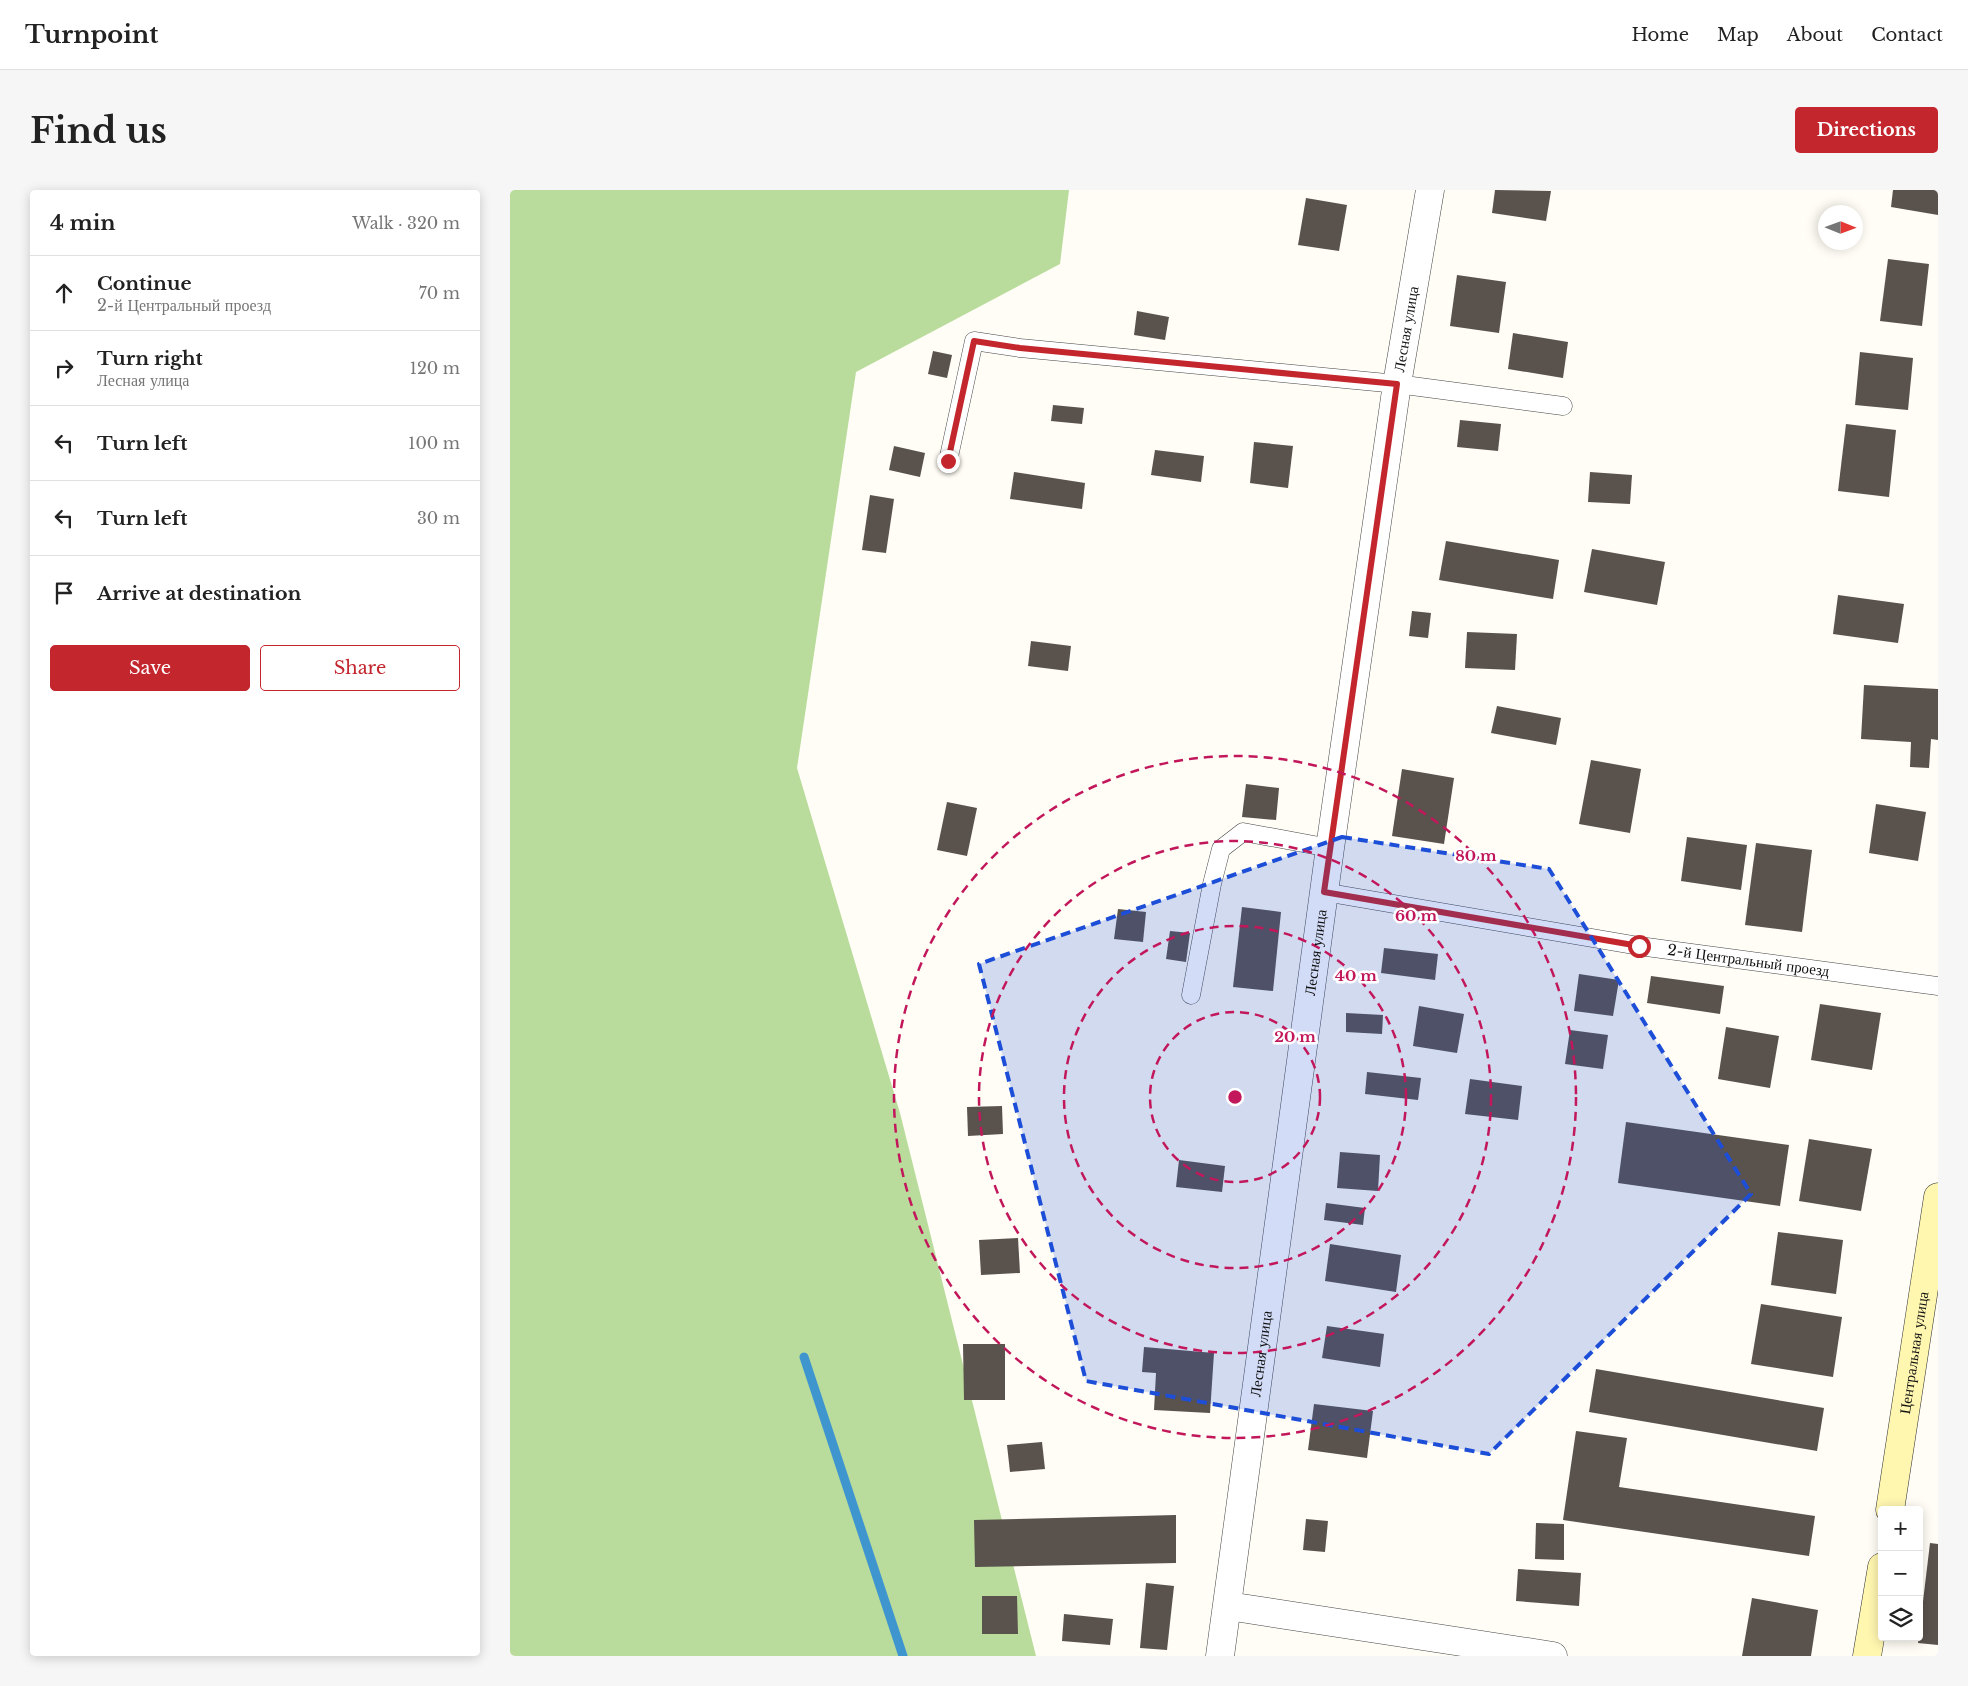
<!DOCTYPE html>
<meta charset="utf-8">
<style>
body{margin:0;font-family:"Libre Baskerville",serif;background:#f6f6f6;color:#222}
.controls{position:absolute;right:15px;bottom:15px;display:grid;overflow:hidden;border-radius:5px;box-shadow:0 2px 12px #0003}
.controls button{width:45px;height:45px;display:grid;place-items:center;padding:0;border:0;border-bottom:1px solid #e0e0e0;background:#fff;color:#222;font:25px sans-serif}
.compass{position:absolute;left:1308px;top:15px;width:45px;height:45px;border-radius:50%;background:#fff;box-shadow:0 2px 12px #0003;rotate:91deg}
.stop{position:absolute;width:15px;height:15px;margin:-11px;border:4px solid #c4262e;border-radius:50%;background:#fff}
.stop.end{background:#c4262e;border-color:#fff;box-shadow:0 1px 5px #0008}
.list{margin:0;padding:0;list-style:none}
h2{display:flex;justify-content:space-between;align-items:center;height:65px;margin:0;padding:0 20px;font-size:21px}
h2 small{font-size:16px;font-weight:400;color:#767676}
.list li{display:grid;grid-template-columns:32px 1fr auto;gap:15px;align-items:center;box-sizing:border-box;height:75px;padding:0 20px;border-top:1px solid #e0e0e0}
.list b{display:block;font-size:19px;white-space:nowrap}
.list p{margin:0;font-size:16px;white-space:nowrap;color:#767676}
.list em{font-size:16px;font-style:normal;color:#767676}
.actions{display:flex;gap:10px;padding:15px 20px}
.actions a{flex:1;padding:11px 0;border:1px solid #c4262e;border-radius:5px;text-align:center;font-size:18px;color:#c4262e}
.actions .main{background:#c4262e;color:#fff}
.icon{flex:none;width:28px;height:28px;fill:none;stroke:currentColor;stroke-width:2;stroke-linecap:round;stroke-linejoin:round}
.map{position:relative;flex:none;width:1428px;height:1466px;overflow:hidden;border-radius:5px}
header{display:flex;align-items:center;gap:30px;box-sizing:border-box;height:70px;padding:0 25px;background:#fff;border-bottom:1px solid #e0e0e0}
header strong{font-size:24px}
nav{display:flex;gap:28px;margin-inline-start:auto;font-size:18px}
.intro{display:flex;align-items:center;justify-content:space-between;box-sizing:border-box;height:120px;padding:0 30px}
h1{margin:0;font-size:35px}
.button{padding:12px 22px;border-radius:5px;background:#c4262e;color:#fff;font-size:18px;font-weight:700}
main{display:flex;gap:30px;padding:0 30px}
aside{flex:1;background:#fff;border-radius:5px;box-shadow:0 2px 12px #0003}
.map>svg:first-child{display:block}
.forest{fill:#b9dc9c}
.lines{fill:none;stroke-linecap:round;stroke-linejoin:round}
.stream{stroke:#3f96cf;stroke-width:9}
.building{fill:#5a524d}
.lane-casing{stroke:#444;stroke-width:19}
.street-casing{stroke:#444;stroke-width:29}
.secondary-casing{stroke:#333;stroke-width:29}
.lane{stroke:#fff;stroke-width:18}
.street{stroke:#fff;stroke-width:28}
.secondary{stroke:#fff6b0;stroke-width:28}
.route{stroke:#c4262e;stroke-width:6}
.marked{fill:#1d4ed8;fill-opacity:0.2;stroke:#1d4ed8;stroke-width:4;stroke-dasharray:10 6;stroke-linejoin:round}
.ring{fill:none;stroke:#c2185b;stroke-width:2.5;stroke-dasharray:9 6}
.labels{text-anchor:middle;stroke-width:5;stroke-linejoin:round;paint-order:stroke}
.street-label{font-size:15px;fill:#111;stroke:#fff}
.centre{fill:#c2185b;stroke:#fff;stroke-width:2.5}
.ring-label{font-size:15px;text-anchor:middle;font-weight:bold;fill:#c2185b;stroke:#fff;stroke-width:5;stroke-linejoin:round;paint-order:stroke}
</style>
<header>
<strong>Turnpoint</strong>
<nav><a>Home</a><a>Map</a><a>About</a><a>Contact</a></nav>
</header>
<div class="intro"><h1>Find us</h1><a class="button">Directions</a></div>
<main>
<aside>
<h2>4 min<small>Walk · 320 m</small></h2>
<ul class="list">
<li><svg class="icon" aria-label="ahead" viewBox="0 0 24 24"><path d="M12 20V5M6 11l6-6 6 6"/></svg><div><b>Continue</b><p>2-й Центральный проезд</p></div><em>70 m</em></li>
<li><svg class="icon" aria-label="right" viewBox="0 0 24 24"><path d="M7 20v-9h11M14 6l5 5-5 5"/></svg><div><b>Turn right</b><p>Лесная улица</p></div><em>120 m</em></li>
<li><svg class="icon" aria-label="left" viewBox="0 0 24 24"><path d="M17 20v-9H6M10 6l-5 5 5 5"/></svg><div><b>Turn left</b></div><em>100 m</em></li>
<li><svg class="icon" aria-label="left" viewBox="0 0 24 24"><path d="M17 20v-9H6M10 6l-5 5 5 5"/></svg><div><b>Turn left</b></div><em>30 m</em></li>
<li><svg class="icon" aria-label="arrive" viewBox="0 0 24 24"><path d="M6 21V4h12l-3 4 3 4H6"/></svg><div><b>Arrive at destination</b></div></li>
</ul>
<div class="actions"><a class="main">Save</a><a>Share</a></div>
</aside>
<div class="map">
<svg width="1428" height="1466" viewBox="0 0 1428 1466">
<rect width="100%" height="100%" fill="#fffdf5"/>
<polygon class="forest" points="0,0 559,0 550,74 346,182 287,578 390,923 526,1466 0,1466"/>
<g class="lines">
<polyline class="stream" points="294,1167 393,1466"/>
</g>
<g class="building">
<polygon points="985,0 1041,1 1036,31 982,23"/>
<polygon points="1383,0 1428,0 1428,25 1381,17"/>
<polygon points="796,8 837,15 829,61 788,55"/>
<polygon points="1378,69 1419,74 1412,136 1370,131"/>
<polygon points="947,85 996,92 989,143 940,136"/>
<polygon points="627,121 659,127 655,150 624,145"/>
<polygon points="1003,143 1058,152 1053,188 998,179"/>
<polygon points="423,161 442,165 437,188 418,184"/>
<polygon points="1350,162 1403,168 1398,220 1345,215"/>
<polygon points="543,215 574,218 572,234 541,231"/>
<polygon points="950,230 991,234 988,261 947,257"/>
<polygon points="1336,234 1386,240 1379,307 1328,301"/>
<polygon points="744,252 783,256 778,298 740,293"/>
<polygon points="384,256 415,263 410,287 379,280"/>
<polygon points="645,260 694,266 691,292 641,285"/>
<polygon points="504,282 575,293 572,319 500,309"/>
<polygon points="1080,282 1122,285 1120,314 1078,312"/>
<polygon points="360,305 384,309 376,363 352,360"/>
<polygon points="936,351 1049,370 1043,409 929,390"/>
<polygon points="1082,359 1155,372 1147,415 1074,402"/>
<polygon points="1328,405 1394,414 1388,453 1323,444"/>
<polygon points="902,421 921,423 918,448 899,446"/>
<polygon points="957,442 1007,444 1005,480 955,478"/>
<polygon points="521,451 561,456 558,481 518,476"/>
<polygon points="1354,495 1428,499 1428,550 1421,549 1419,578 1400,577 1401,552 1351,549"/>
<polygon points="987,516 1051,528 1046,555 981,543"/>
<polygon points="1081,570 1131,579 1120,643 1069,634"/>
<polygon points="892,579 944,588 934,654 882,646"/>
<polygon points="736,594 769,598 766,630 732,627"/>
<polygon points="437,612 467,618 457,666 427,660"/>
<polygon points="1366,614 1416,622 1408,671 1359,663"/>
<polygon points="1177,647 1237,655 1231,700 1171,691"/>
<polygon points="1246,653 1302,660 1292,742 1235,735"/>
<polygon points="732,717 771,722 763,801 723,797"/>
<polygon points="608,719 636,722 633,752 604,749"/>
<polygon points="660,741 680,743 676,772 656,769"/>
<polygon points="874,758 928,764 925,790 871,783"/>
<polygon points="1069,784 1109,790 1103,826 1064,821"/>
<polygon points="1141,786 1214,796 1210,824 1137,813"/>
<polygon points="1310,814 1371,823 1362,880 1301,870"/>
<polygon points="909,816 954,824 947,863 903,856"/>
<polygon points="836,823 873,825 872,844 836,842"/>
<polygon points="1216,837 1269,846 1260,898 1208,889"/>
<polygon points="1060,840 1098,845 1093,879 1055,874"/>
<polygon points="857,882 911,888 908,910 855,904"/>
<polygon points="960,889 1012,896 1008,930 955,924"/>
<polygon points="492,916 493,944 458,946 457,917"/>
<polygon points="1116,932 1279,955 1270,1016 1108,993"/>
<polygon points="1299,949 1362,959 1351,1021 1289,1011"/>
<polygon points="830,962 870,965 868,1001 827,998"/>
<polygon points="669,970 715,976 712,1002 666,997"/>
<polygon points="816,1013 855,1018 853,1035 814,1030"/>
<polygon points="1268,1042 1333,1050 1326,1104 1261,1095"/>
<polygon points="508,1048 510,1083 471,1085 469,1050"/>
<polygon points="820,1054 891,1065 886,1102 815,1091"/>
<polygon points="1251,1114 1332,1127 1323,1187 1241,1174"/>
<polygon points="817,1136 874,1144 870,1177 812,1168"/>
<polygon points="453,1154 495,1154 495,1210 454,1210"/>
<polygon points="634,1157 704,1163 700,1223 644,1220 646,1183 632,1182"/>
<polygon points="1086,1179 1314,1218 1307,1261 1079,1222"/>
<polygon points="804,1214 863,1221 857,1268 798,1260"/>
<polygon points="1066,1241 1117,1248 1109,1297 1305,1326 1299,1366 1053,1330"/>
<polygon points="532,1252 535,1279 500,1282 497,1255"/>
<polygon points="666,1325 666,1373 465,1377 464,1330"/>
<polygon points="796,1329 818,1331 815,1362 793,1360"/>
<polygon points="1026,1333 1054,1334 1054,1370 1025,1369"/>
<polygon points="1420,1353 1428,1354 1428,1455 1408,1453"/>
<polygon points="1008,1379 1071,1383 1069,1416 1006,1411"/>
<polygon points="636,1393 664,1396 657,1460 630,1458"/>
<polygon points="472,1406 507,1406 508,1444 472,1444"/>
<polygon points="1242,1408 1308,1420 1301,1466 1232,1466"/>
<polygon points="554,1424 603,1429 600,1455 552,1451"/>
</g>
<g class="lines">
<defs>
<g id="lane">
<polyline points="438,271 464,151 510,158 887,194 1053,216"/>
<path id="s1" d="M814,702L1129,756L1428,796"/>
<polyline points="681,805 702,694 711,659 733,642 820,658"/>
</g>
<g id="street">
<polyline points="718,1416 1043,1466"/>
<path id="s2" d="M710,1466L820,658L887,194L920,0"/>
</g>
<g id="secondary">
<path id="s3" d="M1380,1320L1428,1007"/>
<polyline points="1357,1466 1372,1377"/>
</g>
</defs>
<use href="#lane" class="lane-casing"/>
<use href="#street" class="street-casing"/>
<use href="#secondary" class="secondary-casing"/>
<use href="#lane" class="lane"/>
<use href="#street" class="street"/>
<use href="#secondary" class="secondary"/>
</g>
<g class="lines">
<polyline class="route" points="438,271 464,151 510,158 887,194 814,702 1129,756"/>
</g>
<path class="marked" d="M832,647L1039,679L1241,1004L979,1264L576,1191L469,774Z"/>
<g class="ring">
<circle cx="725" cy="907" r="85"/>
<circle cx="725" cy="907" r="171"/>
<circle cx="725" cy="907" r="256"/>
<circle cx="725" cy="907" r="341"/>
</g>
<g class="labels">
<g class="street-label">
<text dy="5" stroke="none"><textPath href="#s2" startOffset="1340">Лесная улица</textPath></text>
<text dy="5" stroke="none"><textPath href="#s2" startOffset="710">Лесная улица</textPath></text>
<text dy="5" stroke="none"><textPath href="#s1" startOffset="430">2-й Центральный проезд</textPath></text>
<text dy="5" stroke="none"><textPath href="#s2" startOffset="305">Лесная улица</textPath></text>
<text dy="5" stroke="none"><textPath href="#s3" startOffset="159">Центральная улица</textPath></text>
</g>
</g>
<circle cx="725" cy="907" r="8" class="centre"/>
<g class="ring-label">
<text x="966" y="671">80 m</text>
<text x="906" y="731">60 m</text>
<text x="846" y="791">40 m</text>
<text x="785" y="852">20 m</text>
</g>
</svg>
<div class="controls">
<button>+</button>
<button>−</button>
<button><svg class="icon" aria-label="layers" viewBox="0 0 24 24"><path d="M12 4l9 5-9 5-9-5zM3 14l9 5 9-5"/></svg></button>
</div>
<svg class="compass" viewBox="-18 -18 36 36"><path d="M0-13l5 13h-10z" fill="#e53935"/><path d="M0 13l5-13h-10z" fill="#767676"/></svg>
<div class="stop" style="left:1129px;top:756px"></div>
<div class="stop end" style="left:438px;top:271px"></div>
</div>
</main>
